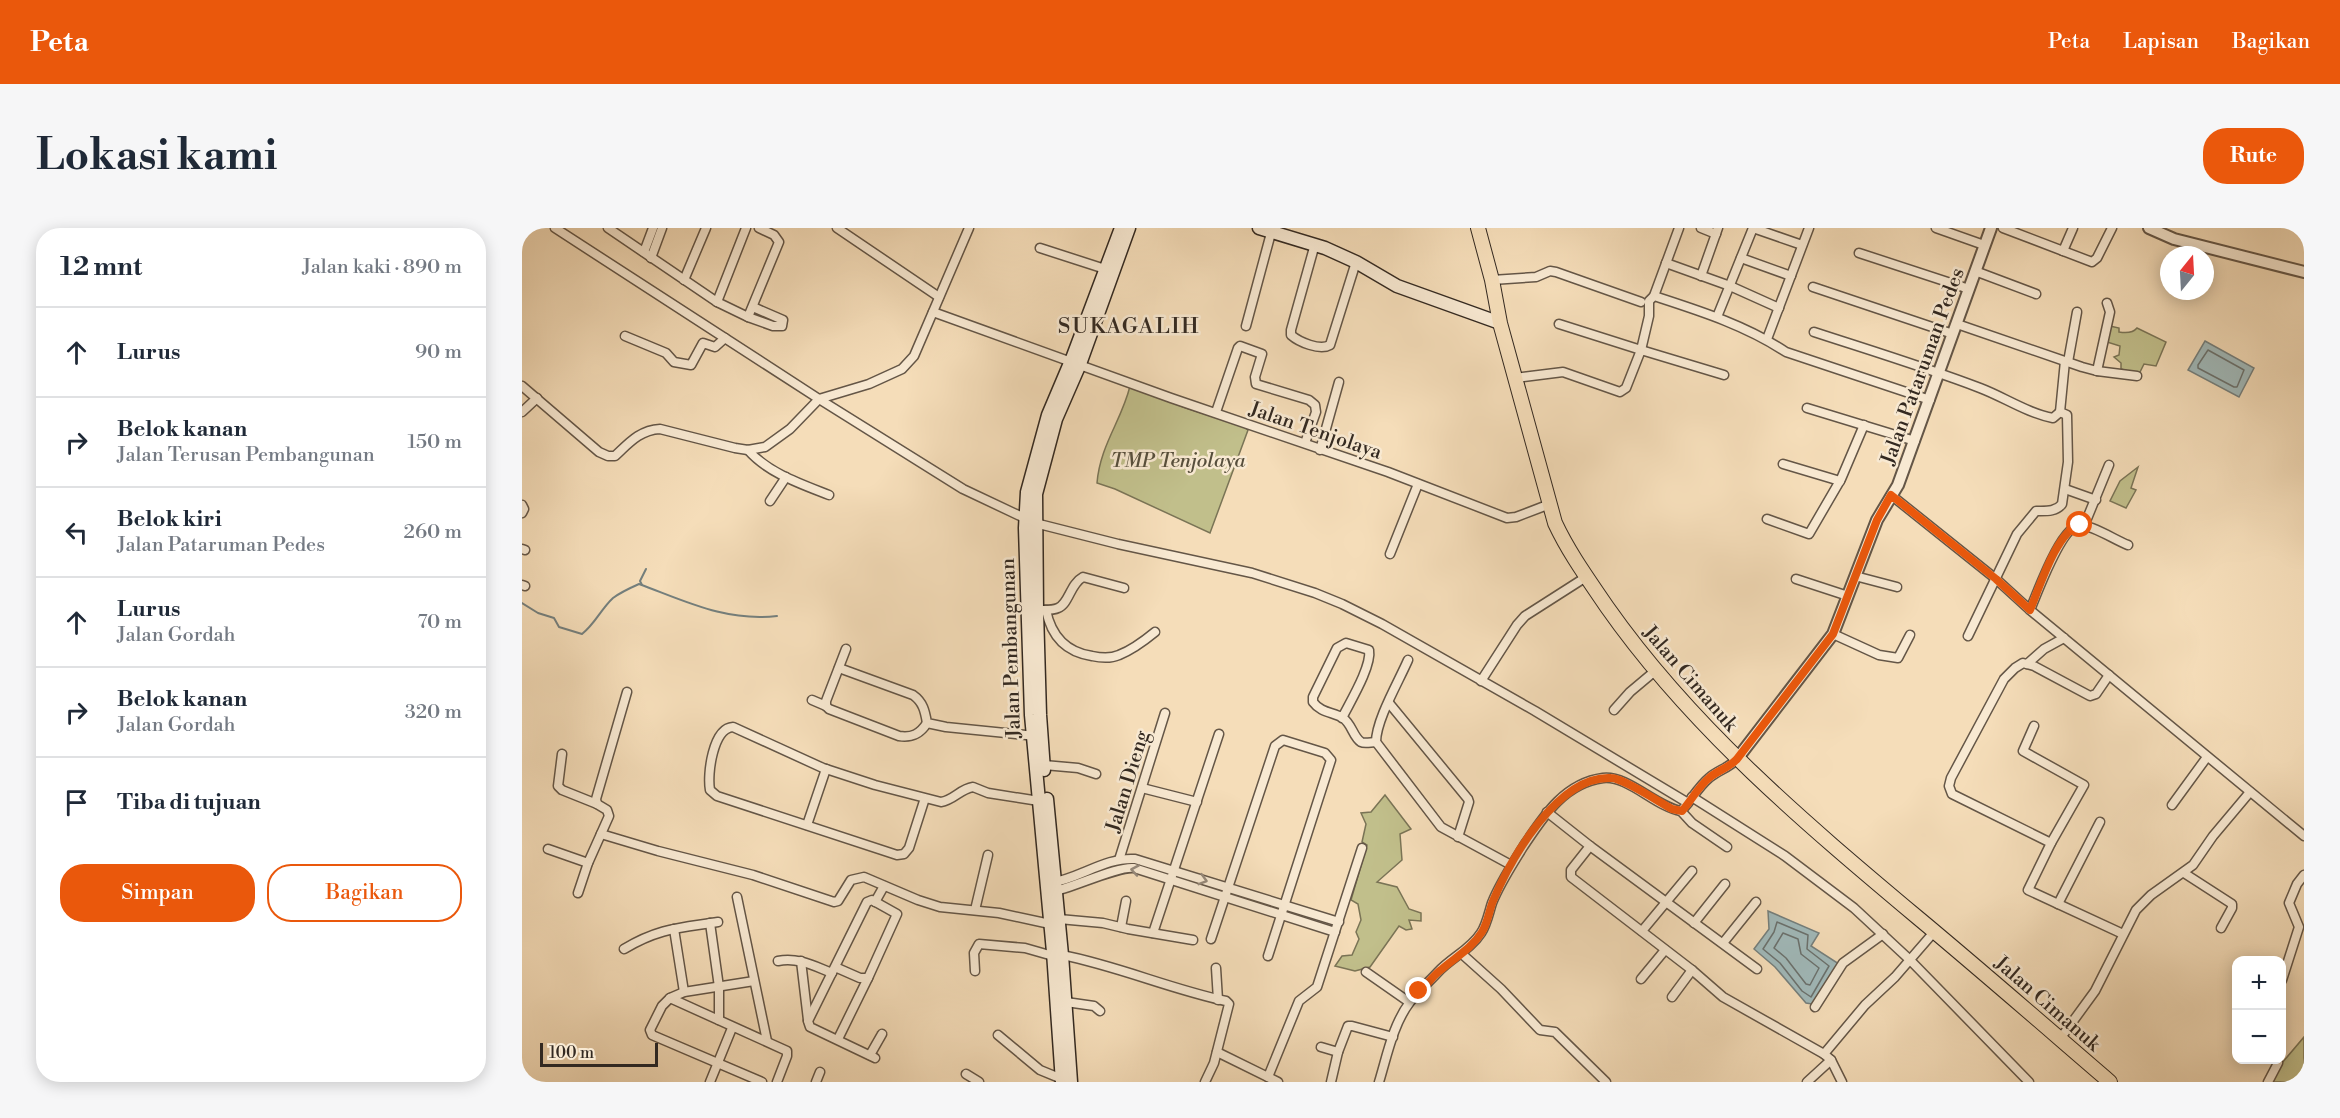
<!DOCTYPE html>
<html lang="id">
<meta charset="utf-8">
<style>
body{margin:0;font-family:"Libre Bodoni",serif;background:#f6f6f7;color:#1f2937}
.controls{position:absolute;right:18px;bottom:18px;display:grid;overflow:hidden;border-radius:12px;box-shadow:0 3px 15px #0003}
.controls button{width:54px;height:54px;display:grid;place-items:center;padding:0;border:0;border-bottom:2px solid #e0e1e3;background:#fff;color:#1f2937;font:30px sans-serif}
.compass{position:absolute;left:1638px;top:18px;width:54px;height:54px;border-radius:50%;background:#fff;box-shadow:0 3px 15px #0003;rotate:18deg}
.scale{position:absolute;left:18px;bottom:15px;width:118px;box-sizing:border-box;padding-left:6px;border:3px solid #332921;border-top:0;font-size:16px;line-height:21px;white-space:nowrap;color:#332921;-webkit-text-stroke:4px #f8e9d2;paint-order:stroke}
.stop{position:absolute;width:18px;height:18px;margin:-14px;border:4px solid #ea580c;border-radius:50%;background:#fff}
.stop.end{background:#ea580c;border-color:#fff;box-shadow:0 2px 6px #0008}
.list{margin:0;padding:0;list-style:none}
h2{display:flex;justify-content:space-between;align-items:center;height:78px;margin:0;padding:0 24px;font-size:26px}
h2 small{font-size:20px;font-weight:400;color:#747a83}
.list li{display:grid;grid-template-columns:39px 1fr auto;gap:18px;align-items:center;box-sizing:border-box;height:90px;padding:0 24px;border-top:2px solid #e0e1e3}
.list b{display:block;font-size:22px;white-space:nowrap}
.list p{margin:0;font-size:20px;white-space:nowrap;color:#747a83}
.list em{font-size:20px;font-style:normal;color:#747a83}
.actions{display:flex;gap:12px;padding:18px 24px}
.actions a{flex:1;padding:14px 0;border:2px solid #ea580c;border-radius:24px;text-align:center;font-size:21px;color:#ea580c}
.actions .main{background:#ea580c;color:#fff}
.icon{flex:none;width:33px;height:33px;fill:none;stroke:currentColor;stroke-width:2;stroke-linecap:round;stroke-linejoin:round}
.map{position:relative;flex:none;width:1782px;height:854px;overflow:hidden;border-radius:24px}
header{display:flex;align-items:center;gap:36px;box-sizing:border-box;height:84px;padding:0 30px;background:#ea580c;color:#fff}
header strong{font-size:28px}
nav{display:flex;gap:33px;margin-inline-start:auto;font-size:21px}
.intro{display:flex;align-items:center;justify-content:space-between;box-sizing:border-box;height:144px;padding:0 36px}
h1{margin:0;font-size:42px}
.button{padding:15px 27px;border-radius:24px;background:#ea580c;color:#fff;font-size:21px;font-weight:700}
main{display:flex;gap:36px;padding:0 36px}
aside{flex:1;background:#fff;border-radius:24px;box-shadow:0 3px 15px #0003}
.map>svg:first-child{display:block}
.green{fill:#c1bf8b;stroke:#7a7456;stroke-width:1.5}
.water{fill:#a0b9ba;stroke:#747f7d;stroke-width:1.5}
.lines{fill:none;stroke-linecap:round;stroke-linejoin:round}
.shore{stroke:#6a716e;stroke-width:1.5}
.stream{stroke:#747f7d;stroke-width:2}
.minor-casing{stroke:#645647;stroke-width:11}
.tertiary-casing{stroke:#645647;stroke-width:14}
.secondary-casing{stroke:#332921;stroke-width:15}
.primary-casing{stroke:#332921;stroke-width:16}
.minor{stroke:#f8e9d2;stroke-width:8}
.tertiary{stroke:#f8e9d2;stroke-width:10}
.secondary{stroke:#f8e9d2;stroke-width:12}
.primary{stroke:#f5ddb9;stroke-width:14}
.oneway{stroke:#96897a}
.route{stroke:#ea580c;stroke-width:8}
.labels{text-anchor:middle;stroke-width:5;stroke-linejoin:round;paint-order:stroke}
.street-label{font-size:20px;fill:#332921;stroke:#f8e9d2}
.park-label{font-size:20px;font-style:italic;fill:#564e3c;stroke:#f8e9d2}
.quarter-label{font-size:22px;letter-spacing:1.5px;fill:#332921;stroke:#f8e9d2}
</style>
<header>
<strong>Peta</strong>
<nav><a>Peta</a><a>Lapisan</a><a>Bagikan</a></nav>
</header>
<div class="intro"><h1>Lokasi kami</h1><a class="button">Rute</a></div>
<main>
<aside>
<h2>12 mnt<small>Jalan kaki · 890 m</small></h2>
<ul class="list">
<li><svg class="icon" aria-label="ahead" viewBox="0 0 24 24"><path d="M12 20V5M6 11l6-6 6 6"/></svg><div><b>Lurus</b></div><em>90 m</em></li>
<li><svg class="icon" aria-label="right" viewBox="0 0 24 24"><path d="M7 20v-9h11M14 6l5 5-5 5"/></svg><div><b>Belok kanan</b><p>Jalan Terusan Pembangunan</p></div><em>150 m</em></li>
<li><svg class="icon" aria-label="left" viewBox="0 0 24 24"><path d="M17 20v-9H6M10 6l-5 5 5 5"/></svg><div><b>Belok kiri</b><p>Jalan Pataruman Pedes</p></div><em>260 m</em></li>
<li><svg class="icon" aria-label="ahead" viewBox="0 0 24 24"><path d="M12 20V5M6 11l6-6 6 6"/></svg><div><b>Lurus</b><p>Jalan Gordah</p></div><em>70 m</em></li>
<li><svg class="icon" aria-label="right" viewBox="0 0 24 24"><path d="M7 20v-9h11M14 6l5 5-5 5"/></svg><div><b>Belok kanan</b><p>Jalan Gordah</p></div><em>320 m</em></li>
<li><svg class="icon" aria-label="arrive" viewBox="0 0 24 24"><path d="M6 21V4h12l-3 4 3 4H6"/></svg><div><b>Tiba di tujuan</b></div></li>
</ul>
<div class="actions"><a class="main">Simpan</a><a>Bagikan</a></div>
</aside>
<div class="map">
<svg width="1782" height="854" viewBox="0 0 1782 854">
<rect width="100%" height="100%" fill="#f5ddb9"/>
<filter id="stains"><feTurbulence type="fractalNoise" baseFrequency=".00333" numOctaves="4"/><feColorMatrix values="0 0 0 0 .2 0 0 0 0 .09 0 0 0 0 .02 0 0 0 .5 -.17"/></filter>
<radialGradient id="worn" r=".72"><stop offset=".6" stop-color="#630" stop-opacity="0"/><stop offset="1" stop-color="#630" stop-opacity=".3"/></radialGradient>
<g class="green">
<path d="M1588,98L1597,100V104C1603,105 1611,105 1615,100L1644,114L1634,138L1622,136L1617,146L1599,141V135L1592,129L1597,127L1598,118L1585,114Z"/>
<path d="M608,158L664,180L720,198L726,202L688,305L593,261L575,255C578,217 600,192 608,158Z"/>
<polygon points="1616,239 1609,260 1614,262 1604,280 1588,273 1598,253"/>
<polygon points="863,567 889,601 878,606 880,632 855,654 875,659 887,681 899,685 899,693 887,692 890,701 884,702 877,698 848,739 833,743 813,738 820,728 830,727 837,711 834,704 839,692 836,676 829,672 845,617 840,614 844,596 839,585 849,584"/>
<polygon points="1782,809 1782,854 1744,854 1749,848"/>
</g>
<g class="water">
<polygon points="1683,113 1732,140 1717,169 1666,142"/>
<polygon points="1246,683 1297,705 1289,718 1317,736 1294,774 1290,776 1284,775 1253,739 1232,721 1247,701"/>
</g>
<g class="lines">
<g class="shore">
<polygon points="1686,122 1722,142 1715,159 1712,159 1676,140 1676,137"/>
<polygon points="1255,694 1286,707 1285,721 1307,738 1289,769 1280,763 1258,735 1241,721 1252,704"/>
<polygon points="1261,705 1276,711 1279,726 1297,740 1288,757 1284,756 1264,730 1252,720"/>
</g>
<g class="stream">
<polyline points="120,357 118,353 124,341"/>
<path d="M0,375L16,385L32,390L37,399L60,406C73,396 79,381 91,370C99,364 108,360 117,356C163,373 204,394 255,388"/>
</g>
<defs>
<g id="minor">
<polyline points="33,0 297,171 441,261 513,295 596,316 730,345 793,365 820,376 860,396 1013,483 1166,575"/>
<polyline points="86,0 195,74 226,89 257,14 252,7 237,0"/>
<polyline points="315,0 417,69"/>
<polyline points="1179,0 1194,6"/>
<polyline points="1231,0 1280,17"/>
<polyline points="1414,0 1462,17"/>
<polyline points="1481,0 1570,34 1575,30 1590,0"/>
<path d="M793,16L769,102V107C777,114 798,123 808,117L834,34"/>
<polyline points="518,20 583,41"/>
<polyline points="1541,23 1551,0"/>
<polyline points="122,24 131,0"/>
<polyline points="1337,25 1447,61"/>
<polyline points="129,30 140,0"/>
<polyline points="1219,30 1269,48"/>
<polyline points="1144,35 1208,58 1257,80"/>
<polyline points="1453,43 1514,66"/>
<polyline points="1179,48 1196,0"/>
<polyline points="162,52 184,0"/>
<polyline points="970,52 1014,49 1028,43 1034,44 1119,74"/>
<polyline points="1291,59 1431,106"/>
<path d="M1132,68C1178,83 1223,97 1264,124L1408,172"/>
<polyline points="195,74 224,0"/>
<polyline points="411,84 649,170 866,244 985,290 994,289 1028,276"/>
<polyline points="226,89 251,98 260,98 261,92 231,79"/>
<polyline points="1195,89 1231,0"/>
<polyline points="1037,96 1119,122 1127,88 1127,73 1132,68 1157,0"/>
<polyline points="1435,96 1560,139 1575,143 1615,148"/>
<polyline points="724,98 749,5"/>
<path d="M1292,104C1347,122 1403,139 1458,160C1482,169 1505,185 1531,190L1538,184"/>
<polyline points="103,108 144,125 152,134 169,137 181,115 193,119 203,110"/>
<polyline points="1245,111 1287,0"/>
<polyline points="1546,134 1555,84"/>
<polyline points="1575,143 1588,84 1585,75"/>
<polyline points="993,150 1041,144 1098,164 1104,160 1119,122 1202,147"/>
<path d="M0,158L77,224L86,228H93C107,215 118,202 138,201L213,220L226,222L243,219L268,201L297,171L347,156L380,141L392,128L447,0"/>
<polyline points="1285,180 1393,213"/>
<polyline points="0,184 15,170"/>
<polyline points="694,184 716,120 718,118 740,126 733,149 734,156 787,172 793,177 794,184 783,215"/>
<path d="M226,222C246,245 279,256 307,267"/>
<polyline points="798,222 817,154"/>
<polyline points="1261,236 1318,253"/>
<polyline points="1543,261 1574,272"/>
<polyline points="1369,267 1474,351 1508,382 1782,608"/>
<polyline points="248,273 264,249"/>
<polyline points="0,277 2,281 0,285"/>
<polyline points="1245,291 1287,306 1319,251 1342,197"/>
<polyline points="1562,298 1587,237"/>
<polyline points="0,321 3,322"/>
<polyline points="868,326 896,256"/>
<polyline points="1333,348 1375,359"/>
<polyline points="1274,351 1326,368"/>
<polyline points="0,357 3,358"/>
<path d="M521,382C526,382 532,382 536,380C547,376 548,356 561,349L602,360"/>
<path d="M524,382C529,407 543,424 570,428C579,430 588,431 597,427C610,422 622,413 633,404"/>
<path d="M1508,382C1515,366 1540,295 1559,297C1572,298 1593,312 1606,317"/>
<polyline points="1311,406 1357,427 1376,430 1388,407"/>
<path d="M1446,408L1495,306L1514,283C1524,283 1534,284 1540,276L1546,234L1545,187L1538,184L1543,133"/>
<path d="M324,421L304,473V478L307,481L377,508C390,510 398,506 405,495"/>
<path d="M886,432C877,453 854,492 854,514L919,599L989,637"/>
<polyline points="1505,436 1522,421 1542,410"/>
<path d="M317,440L391,467C401,474 403,483 405,495L424,499L514,508"/>
<polyline points="959,453 995,397 1003,388 1064,349"/>
<polyline points="290,472 304,478"/>
<polyline points="867,475 946,571 947,574 936,609"/>
<polyline points="1092,482 1108,464 1133,443"/>
<path d="M820,490C828,474 850,438 847,422L824,415L815,420L791,469V474C799,485 811,484 821,490C830,496 831,509 839,514C843,516 849,514 854,514"/>
<polyline points="1512,498 1501,523 1562,557 1529,615 1506,662 1601,706"/>
<polyline points="40,526 36,558 40,562 75,576"/>
<polyline points="522,537 556,540 574,546"/>
<polyline points="620,560 675,574"/>
<polyline points="1170,569 1263,628 1332,680 1388,732 1507,854"/>
<path d="M403,570L387,620L382,626L375,627L195,568L188,562C185,546 191,500 211,499L301,540L353,557L419,574C432,572 438,561 451,559L466,565L517,573"/>
<polyline points="1650,577 1685,529"/>
<polyline points="1159,583 1170,595 1205,619"/>
<polyline points="1025,584 1068,618 1049,642 1049,649 1170,742 1201,769 1302,826 1309,832 1320,854"/>
<polyline points="285,597 304,541"/>
<polyline points="79,606 136,623 231,647 312,674 316,673 329,652 342,649 396,672 418,679 477,685 528,696"/>
<polyline points="1529,615 1430,566 1427,558 1429,550 1482,451 1493,440 1501,435 1512,438 1568,468 1574,466 1587,447"/>
<polyline points="1068,618 1235,741"/>
<polyline points="26,621 66,635"/>
<polyline points="597,632 643,485"/>
<polyline points="1662,645 1710,676 1710,680 1699,700"/>
<path d="M528,655C557,651 583,629 613,631L817,694"/>
<path d="M529,664C551,660 595,638 612,640L813,704"/>
<polyline points="56,665 66,635 87,588 85,582 75,576 74,571 105,464"/>
<polyline points="215,669 245,813"/>
<polyline points="353,674 362,658"/>
<polyline points="1536,676 1578,594"/>
<polyline points="453,682 466,627"/>
<polyline points="537,691 581,695 606,701 671,712"/>
<polyline points="188,695 197,759 197,792"/>
<polyline points="1172,695 1203,656"/>
<polyline points="599,699 604,673"/>
<polyline points="152,701 162,764"/>
<polyline points="1120,703 1170,643"/>
<polyline points="631,705 697,506"/>
<polyline points="689,711 753,518 761,512 803,525 809,532 746,728"/>
<polyline points="1201,715 1234,674"/>
<path d="M102,721C137,700 158,700 196,694"/>
<polyline points="940,726 979,761 1018,802 1033,804 1084,854"/>
<path d="M540,727C596,738 648,761 704,773L707,776L692,835L683,854"/>
<path d="M256,733C276,729 292,738 310,745"/>
<polyline points="279,733 286,792"/>
<polyline points="313,739 338,750 346,750 375,686 350,672 345,674 286,793 288,799 353,830"/>
<polyline points="694,740 696,772"/>
<polyline points="453,743 452,725 457,716 503,720 531,728"/>
<polyline points="844,744 887,774"/>
<polyline points="1119,751 1143,722"/>
<polyline points="1760,752 1777,699 1767,675 1775,656 1782,647"/>
<polyline points="1150,769 1170,742"/>
<polyline points="148,770 162,764 232,753"/>
<polyline points="544,774 572,778 578,783"/>
<polyline points="1293,779 1321,735 1361,706"/>
<polyline points="476,807 518,842 540,851"/>
<polyline points="316,811 346,750"/>
<polyline points="1538,811 1573,763 1614,682 1629,667 1671,637 1691,608 1728,564"/>
<polyline points="799,819 816,824 826,798 830,798 871,809"/>
<polyline points="695,824 756,854"/>
<polyline points="1302,826 1343,777 1373,749 1412,704"/>
<polyline points="348,827 360,806"/>
<polyline points="444,846 457,854"/>
<polyline points="746,849 777,773 795,759 840,620"/>
<polyline points="188,854 210,800"/>
<polyline points="240,854 130,807 128,802 140,778 148,770 265,823 265,828 255,854"/>
<polyline points="294,854 298,844"/>
<polyline points="809,854 816,824"/>
<path d="M857,854C865,828 871,796 888,774C896,763 907,754 916,744C930,729 948,722 959,705C965,696 967,684 970,675C978,655 990,637 1001,619C1021,589 1042,555 1081,550C1106,547 1134,579 1159,583C1169,573 1176,559 1187,550C1196,542 1207,540 1215,531"/>
<polyline points="1285,854 1309,832"/>
<polyline points="1746,854 1756,835"/>
</g>
<g id="tertiary">
<polyline points="1627,0 1652,11 1782,44"/>
<polyline points="1215,531 1311,406 1355,292 1376,257 1469,0"/>
</g>
<g id="secondary">
<polyline points="737,0 803,20 834,34 875,58 978,95"/>
<polyline points="522,542 518,487 515,383 514,266 534,191 558,136 607,0"/>
<polyline points="525,571 540,727 549,854"/>
<polyline points="540,854 531,724 509,487 503,300 505,264 526,187 551,128 599,0"/>
</g>
<path id="primary" d="M956,0L970,52L978,95L1033,295C1047,325 1066,351 1085,379C1170,500 1283,595 1395,689C1460,743 1524,799 1588,854"/>
</defs>
<use href="#minor" class="minor-casing"/>
<use href="#tertiary" class="tertiary-casing"/>
<use href="#secondary" class="secondary-casing"/>
<use href="#primary" class="primary-casing"/>
<use href="#minor" class="minor"/>
<use href="#tertiary" class="tertiary"/>
<use href="#secondary" class="secondary"/>
<use href="#primary" class="primary"/>
</g>
<defs><path id="oneway-chevron" d="M-2-3.5L2.5 0L-2 3.5" fill="none" stroke-width="1.6" stroke-linecap="round" stroke-linejoin="round" transform="scale(1.5)"/></defs>
<g class="oneway">
<use href="#oneway-chevron" transform="translate(613 642) rotate(-170)"/>
<use href="#oneway-chevron" transform="translate(681 652) rotate(16)"/>
</g>
<g class="lines">
<path class="route" d="M897,763C906,757 911,747 920,741C934,729 950,720 960,704C966,694 967,683 971,673C988,632 1036,547 1089,550C1101,550 1137,574 1150,581L1160,583C1169,573 1176,559 1187,550C1196,542 1207,540 1215,531L1311,406L1355,292L1369,267L1474,351L1508,382C1517,361 1535,302 1558,297"/>
</g>
<g class="labels">
<g class="street-label">
<text transform="translate(1400 138) rotate(-70)" y="7">Jalan Pataruman Pedes</text>
<text transform="translate(794 202) rotate(19)" y="7">Jalan Tenjolaya</text>
<text transform="translate(488 420) rotate(-92)" y="7">Jalan Pembangunan</text>
<text transform="translate(1169 450) rotate(49)" y="7">Jalan Cimanuk</text>
<text transform="translate(605 553) rotate(-73)" y="7">Jalan Dieng</text>
<text transform="translate(1526 775) rotate(41)" y="7">Jalan Cimanuk</text>
</g>
<g class="park-label">
<text x="656" y="239">TMP Tenjolaya</text>
</g>
<g class="quarter-label">
<text x="607" y="105">SUKAGALIH</text>
</g>
</g>
<rect width="100%" height="100%" filter="url(#stains)"/>
<rect width="100%" height="100%" fill="url(#worn)"/>
</svg>
<div class="controls">
<button>+</button>
<button>−</button>
</div>
<svg class="compass" viewBox="-18 -18 36 36"><path d="M0-13l5 13h-10z" fill="#e53935"/><path d="M0 13l5-13h-10z" fill="#747a83"/></svg>
<div class="scale">100 m</div>
<div class="stop" style="left:1558px;top:297px"></div>
<div class="stop end" style="left:897px;top:763px"></div>
</div>
</main>
